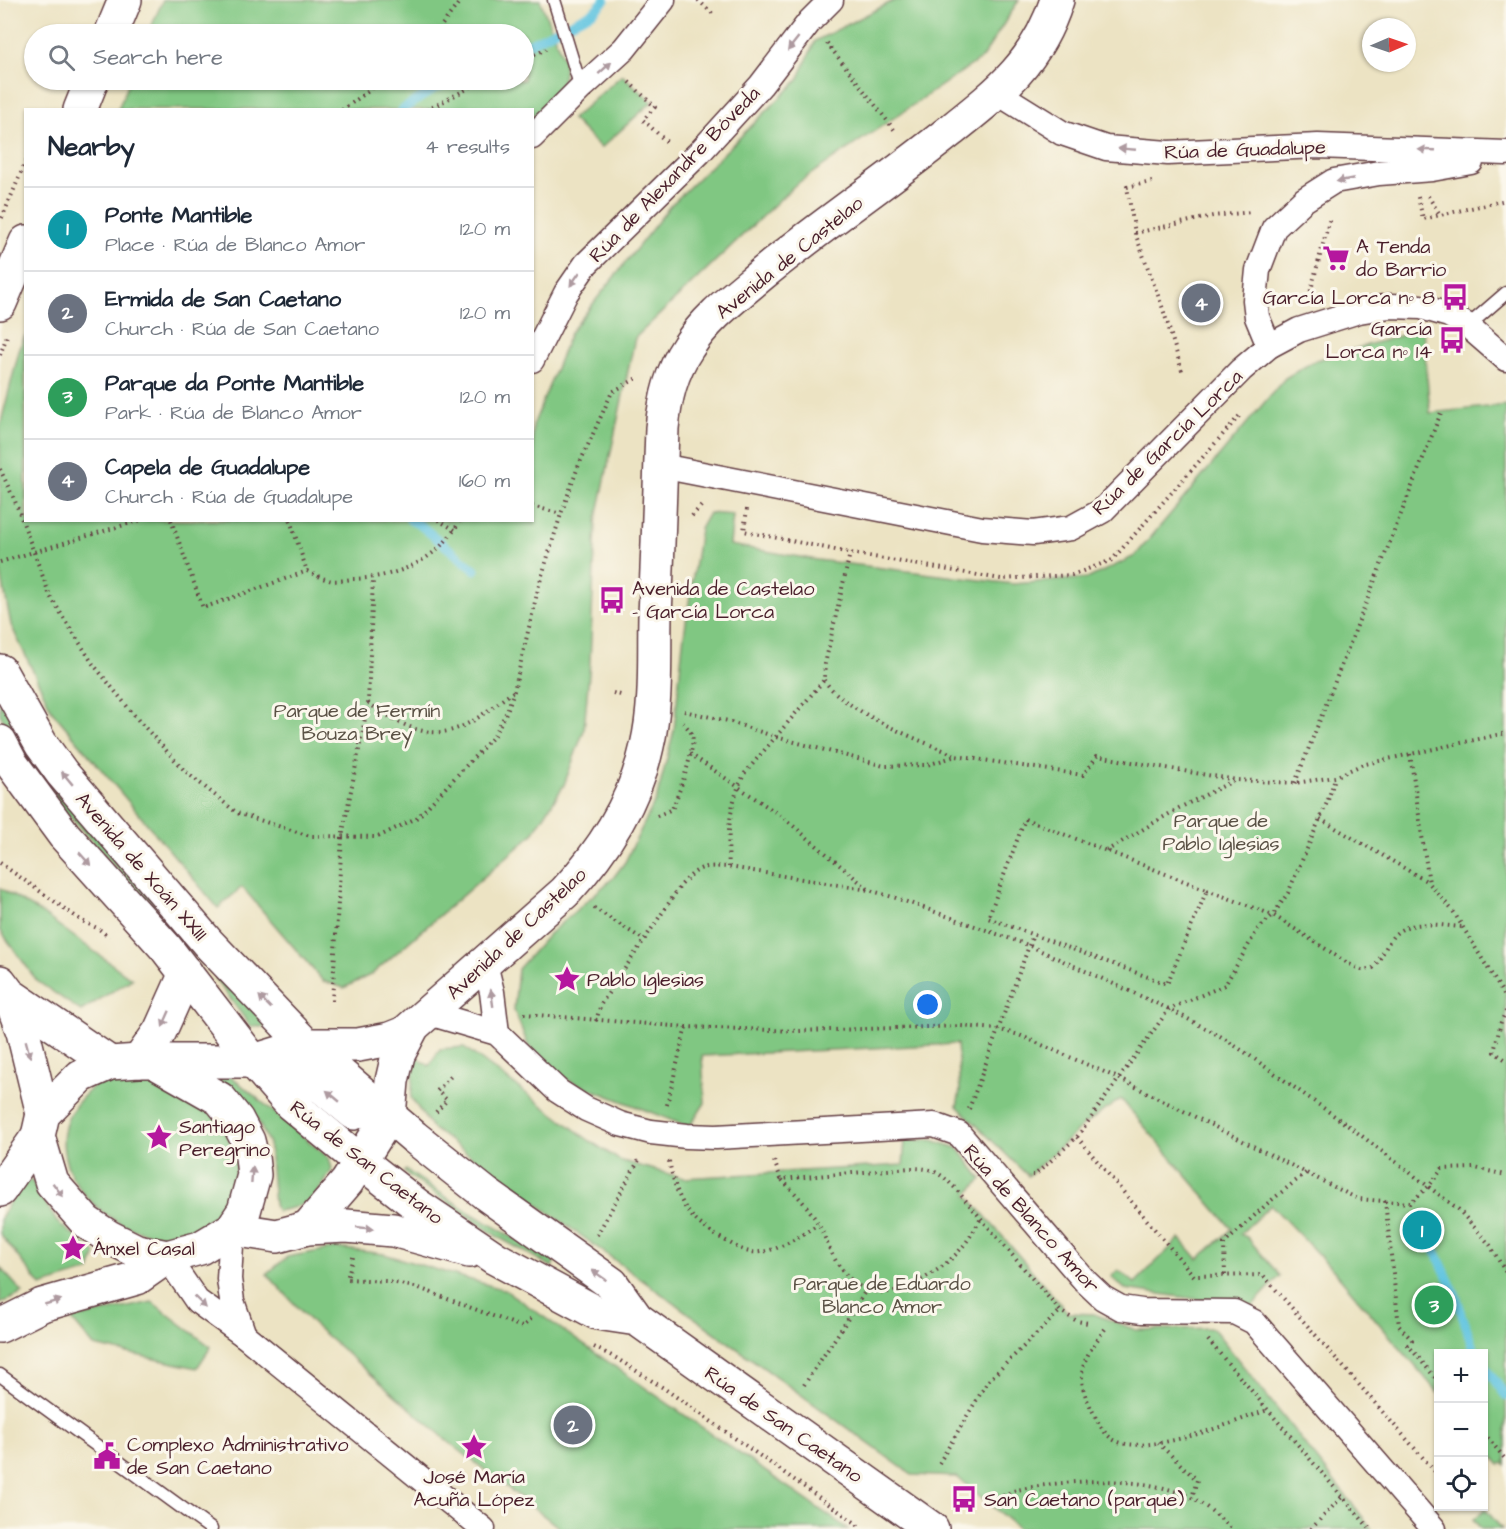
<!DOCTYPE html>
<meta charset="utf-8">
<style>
body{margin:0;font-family:"Architects Daughter",sans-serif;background:#f2f2f3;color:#1f2937}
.controls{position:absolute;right:18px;bottom:18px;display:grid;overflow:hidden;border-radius:0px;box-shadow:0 2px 4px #0004}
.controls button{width:54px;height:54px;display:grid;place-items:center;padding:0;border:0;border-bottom:2px solid #e0e1e3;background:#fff;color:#1f2937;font:30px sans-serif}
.compass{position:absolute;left:1362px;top:18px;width:54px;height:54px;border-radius:50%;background:#fff;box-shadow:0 2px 4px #0004;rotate:88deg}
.you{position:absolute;left:928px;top:1005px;width:21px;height:21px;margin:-15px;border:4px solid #fff;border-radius:50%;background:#1a73e8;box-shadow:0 0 0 9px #1a73e833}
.badge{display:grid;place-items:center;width:39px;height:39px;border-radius:50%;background:#b5179e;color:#fff;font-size:20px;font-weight:700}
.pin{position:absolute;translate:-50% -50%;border:3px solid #fff;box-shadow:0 2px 6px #0006}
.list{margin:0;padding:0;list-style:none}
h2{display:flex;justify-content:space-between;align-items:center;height:78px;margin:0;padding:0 24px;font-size:26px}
h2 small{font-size:20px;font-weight:400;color:#747a83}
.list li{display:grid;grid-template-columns:39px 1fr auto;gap:18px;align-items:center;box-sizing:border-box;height:84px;padding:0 24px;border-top:2px solid #e0e1e3}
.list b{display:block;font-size:22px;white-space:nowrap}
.list p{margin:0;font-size:20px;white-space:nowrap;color:#747a83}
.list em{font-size:20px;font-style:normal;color:#747a83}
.icon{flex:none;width:33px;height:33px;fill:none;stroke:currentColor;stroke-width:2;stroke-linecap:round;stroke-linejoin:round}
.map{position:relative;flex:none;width:1506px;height:1529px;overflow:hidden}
.search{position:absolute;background:#fff;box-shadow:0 2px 4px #0004;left:24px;top:24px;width:510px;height:66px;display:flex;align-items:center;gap:15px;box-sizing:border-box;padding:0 21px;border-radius:33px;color:#747a83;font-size:22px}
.panel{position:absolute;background:#fff;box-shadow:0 2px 4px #0004;left:24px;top:108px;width:510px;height:414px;border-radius:0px}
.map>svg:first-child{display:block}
.green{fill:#80c782;stroke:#657356;stroke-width:1.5}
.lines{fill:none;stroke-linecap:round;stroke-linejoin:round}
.stream{stroke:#62c5e0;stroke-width:9}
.lane-casing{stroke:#623c42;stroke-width:15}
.street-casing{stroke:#623c42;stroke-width:27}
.secondary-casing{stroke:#623c42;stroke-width:36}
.path{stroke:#623c42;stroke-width:4;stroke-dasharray:1.5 4.5;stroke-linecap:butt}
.lane{stroke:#fff;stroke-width:12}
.street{stroke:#fff;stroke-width:24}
.secondary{stroke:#fff;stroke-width:33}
.oneway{fill:#ae9aa0}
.labels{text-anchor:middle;stroke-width:6;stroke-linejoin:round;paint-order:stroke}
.street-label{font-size:20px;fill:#4a1f2b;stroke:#fbf7ec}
.poi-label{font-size:20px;fill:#4a1f2b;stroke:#fbf7ec;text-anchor:start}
.park-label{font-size:20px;fill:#5a5145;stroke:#fbf7ec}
</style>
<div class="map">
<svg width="1506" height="1529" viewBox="0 0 1506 1529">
<rect width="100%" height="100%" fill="#fbf7ec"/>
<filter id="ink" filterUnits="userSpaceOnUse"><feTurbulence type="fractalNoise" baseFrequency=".0167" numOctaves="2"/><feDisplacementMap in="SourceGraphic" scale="12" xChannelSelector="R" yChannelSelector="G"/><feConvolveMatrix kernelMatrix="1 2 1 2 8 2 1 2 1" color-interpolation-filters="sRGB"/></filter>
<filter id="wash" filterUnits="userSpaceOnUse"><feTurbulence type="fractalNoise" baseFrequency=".008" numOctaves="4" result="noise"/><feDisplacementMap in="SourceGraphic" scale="24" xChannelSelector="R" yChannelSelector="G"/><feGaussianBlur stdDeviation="1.35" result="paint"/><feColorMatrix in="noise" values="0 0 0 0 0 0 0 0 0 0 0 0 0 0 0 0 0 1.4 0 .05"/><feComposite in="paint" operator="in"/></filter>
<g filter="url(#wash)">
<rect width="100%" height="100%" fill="#ece3c3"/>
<g class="green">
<path d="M163,0H540L563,58C570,86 549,99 533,117L532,110L118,109L130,80H524V34H148Z"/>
<polygon points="895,0 1019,0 982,58 795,185 635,338 596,522 590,662 584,730 564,785 532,835 372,974 344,988 323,981 242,887 218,908 52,711 11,625 0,568 0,426 19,351 25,335 26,520 532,520 533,426 570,333 670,206 798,80 815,41"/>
<polygon points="622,75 652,102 601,148 572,119"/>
<polygon points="1423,329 1430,413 1506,405 1506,1466 1503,1463 1500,1465 1484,1446 1484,1354 1438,1354 1438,1393 1336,1273 1271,1205 1240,1234 1247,1237 1280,1276 1251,1307 1125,1289 1111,1277 1118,1270 1135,1283 1180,1238 1198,1259 1232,1229 1121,1099 1085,1124 1028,1176 957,1106 960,1091 957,1044 702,1056 705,1103 689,1127 565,1079 528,1045 514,1010 518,969 549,934 613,878 625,862 657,797 674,730 683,642 700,529 709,513 733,515 730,545 817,560 1013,584 1089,578 1135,556 1285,378 1316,360"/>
<polygon points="0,702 184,928 178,937 57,802 12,736 0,714"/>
<polygon points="0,888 43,914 132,979 81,1011 37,981 0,930"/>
<polygon points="218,968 274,1028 250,1026 216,979"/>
<polygon points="464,1047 590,1141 619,1160 683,1178 903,1165 905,1140 932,1140 958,1148 982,1179 967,1195 1068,1313 1094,1314 1136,1330 1213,1328 1372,1529 1019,1529 957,1477 912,1475 432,1128 411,1098 415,1055 429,1066 440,1049"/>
<path d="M219,1073H227L329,1158L332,1169C317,1198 310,1206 277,1211L274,1205L269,1144L257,1119L220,1081Z"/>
<path d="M137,1076C178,1082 223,1112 235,1154C238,1164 235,1179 232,1189C226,1207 213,1219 196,1228C130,1263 20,1165 81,1099C88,1092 95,1082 105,1079C115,1076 127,1077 137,1076Z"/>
<polygon points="406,1170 469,1212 555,1262 552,1267 498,1237 404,1172"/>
<polygon points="31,1180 57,1222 96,1253 90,1271 41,1286 0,1234 0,1220 20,1183"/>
<polygon points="336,1248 384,1254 505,1290 848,1529 561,1529 450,1443 313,1324 267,1274 287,1257"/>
<polygon points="0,1267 23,1293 0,1304"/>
<polygon points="152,1302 211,1347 197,1368 94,1346 71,1319"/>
<polygon points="1485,1509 1502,1529 1481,1529 1473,1519"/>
</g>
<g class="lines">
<g class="stream">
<polyline points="524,46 593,12 605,0"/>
<polyline points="402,110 434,89 454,80"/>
<polyline points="410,520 420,525 475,570"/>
<polyline points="1430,1239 1456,1296 1475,1354"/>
<polyline points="1484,1366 1506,1396"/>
</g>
</g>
</g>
<g filter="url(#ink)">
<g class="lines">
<defs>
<g id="lane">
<polyline points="554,0 581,88"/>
<polyline points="1468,326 1506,293"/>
<polyline points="0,1375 211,1529"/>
</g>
<g id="street">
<polyline points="998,93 1062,133 1106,148 1168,153 1318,146 1506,153"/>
<polyline points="532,137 581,88 624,49 663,0"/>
<polyline points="1269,346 1257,317 1255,300 1258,270 1274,228 1304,200 1334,181 1379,173 1432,169 1471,162"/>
<polyline points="532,360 566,293 586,264 700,152 761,85 810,21 831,0"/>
<polyline points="661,466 982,529 1033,533 1071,528 1102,511 1241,370 1269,346 1299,330 1359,311 1389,306 1421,307 1449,315 1468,326 1506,359"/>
<polyline points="485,964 492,992 497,1033"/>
<polyline points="429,1013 497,1033 558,1091 586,1109 620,1124 651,1132 687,1136 716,1137 934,1125 959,1134 1085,1281 1103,1298 1121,1308 1142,1311 1234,1312 1254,1322 1434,1529"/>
<polyline points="232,1229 229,1279 232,1301 244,1335"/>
<polyline points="167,1257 197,1301 244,1335 483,1529"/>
</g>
<g id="secondary">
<polyline points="111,34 125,0"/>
<polyline points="80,110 92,80"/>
<polyline points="0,303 26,242"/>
<polyline points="0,671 41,744 62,773 208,943 306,1045 414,1137 486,1194 612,1284 637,1319 932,1529"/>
<polyline points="0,742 11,763 64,835 166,948 253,1061 291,1104 360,1161 418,1206 495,1258 597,1313 637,1319"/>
<polyline points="0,982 9,994 110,1063"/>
<polyline points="9,994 23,1032 43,1114"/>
<polyline points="139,1061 160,1031 186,973"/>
<path d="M155,1062L220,1099L237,1120L248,1141L252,1157L254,1175L244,1211L232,1229L200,1248L167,1257L137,1251L109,1237L86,1222L52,1183L38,1136L43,1114L81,1076L110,1063L139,1061H253L306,1045H358L390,1039L405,1033L565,892C603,851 635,801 647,746C657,704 654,658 655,615C658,552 660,490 662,428C665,399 671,372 688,347C707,317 736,296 762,274C823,224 889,180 950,131C999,92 1037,63 1057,0"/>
<polyline points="258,1062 322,1087 354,1113"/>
<polyline points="0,1190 38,1136"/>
<polyline points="307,1228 347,1182 389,1116 392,1081 398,1055 411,1030"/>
<polyline points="232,1229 277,1236 307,1228 346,1226 393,1230 469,1251"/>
<polyline points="0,1326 42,1305 137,1278 167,1257"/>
</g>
</defs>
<use href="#lane" class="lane-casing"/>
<use href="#street" class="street-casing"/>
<use href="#secondary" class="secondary-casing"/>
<g class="path">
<polyline points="698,0 714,15"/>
<polyline points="435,34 461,0"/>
<polyline points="827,43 896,132"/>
<polyline points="524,60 546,49"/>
<polyline points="629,82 655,107 643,120 669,144"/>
<polyline points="342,110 384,80"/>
<polyline points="427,110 484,80"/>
<polyline points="1152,182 1127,187 1135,233 1163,309 1183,374"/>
<polyline points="1428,196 1441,216"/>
<polyline points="1418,197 1423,219 1506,200"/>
<polyline points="2,218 26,161"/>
<polyline points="1135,233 1213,216 1252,212"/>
<polyline points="1309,297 1330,218"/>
<polyline points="0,355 8,333"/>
<polyline points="0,469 15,501 50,596 93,664 139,721 185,771 237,813 310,836 378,837 418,817 494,736 507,711 514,691 539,585 561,514 578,467 612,392 639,377"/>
<polyline points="532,506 561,514"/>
<polyline points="747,509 744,531 850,553 1001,579 1072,575 1112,560 1241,414"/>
<polyline points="692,516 703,504"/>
<path d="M171,520L203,608L307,571C314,574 321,578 329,580C335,582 345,580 352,579C395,578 439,561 460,520"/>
<polyline points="290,520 307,571"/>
<polyline points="438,520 455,530"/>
<polyline points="0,562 141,520"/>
<path d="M824,680C845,712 919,740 955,755"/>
<polyline points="613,693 621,695"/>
<path d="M368,703C399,724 430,744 467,724C483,716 498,702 513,692"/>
<polyline points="684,711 728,721 776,737 884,766 927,765 956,756 1083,775 1097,756 1236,780 1295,783 1335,777 1361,765 1506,733"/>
<polyline points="690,754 784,818 868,889"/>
<polyline points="1410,754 1429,883 1453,911 1506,998"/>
<polyline points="1295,783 1442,410"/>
<path d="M657,816L672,809C678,796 696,748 692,735C691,731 686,726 683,723"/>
<polygon points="1025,819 1207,890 1167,984 988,918"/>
<polyline points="1320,819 1428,882"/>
<polyline points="1106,851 1179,808 1235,780"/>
<polyline points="0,863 82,921 99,929 109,937"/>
<path d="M729,867C727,835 729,802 745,773L824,680L825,664L850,553"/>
<path d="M1207,890L1273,915L1349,964L1362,970L1373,968C1381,959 1385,948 1391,939C1406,917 1440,926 1463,927"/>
<polyline points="594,908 644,940"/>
<polyline points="332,1001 342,837 368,703 373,578"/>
<polyline points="1506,1011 1501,1022 1494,1052 1506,1060"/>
<polyline points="524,1014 686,1027 799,1031 961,1026 997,1029 1019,1035 1118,1078 1358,1199 1410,1203 1429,1186 1442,1169 1475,1168 1506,1175"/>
<path d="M596,1021L601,1004L681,885C700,865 703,866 729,867L869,890L896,898L1028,945L1169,1009L1220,1036L1246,1053L1350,1127L1458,1209L1490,1245L1506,1273"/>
<polyline points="667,1105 686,1027"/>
<polyline points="969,1109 1033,935"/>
<polyline points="436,1112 447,1100 437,1091 453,1074"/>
<polyline points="1077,1137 1194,1276 1263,1275 1438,1475"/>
<path d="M669,1161C678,1203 687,1220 726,1241C737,1247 746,1254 760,1252C783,1249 800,1236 818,1224"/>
<path d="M774,1161L781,1179L911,1168C933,1168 939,1172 955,1188L1060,1311L1077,1321L1088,1323"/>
<polyline points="1032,1175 1035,1175 1077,1137 1169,1009 1225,985 1258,929 1273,915 1288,893 1328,800 1335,778"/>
<path d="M782,1180C795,1193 808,1206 817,1222C824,1233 827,1245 833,1256C854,1293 880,1302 917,1282C949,1265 964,1250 981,1218"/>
<polyline points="1385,1201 1399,1326 1412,1340 1408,1345 1438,1381"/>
<polyline points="597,1235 640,1158"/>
<polyline points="353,1257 347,1279 386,1281 419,1288 522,1327 534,1317"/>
<polyline points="1225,1275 1224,1244 1268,1203 1307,1172"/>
<path d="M1105,1329C1084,1358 1073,1373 1091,1408C1097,1420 1103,1435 1116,1441C1150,1456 1233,1422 1268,1410"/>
<polyline points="1208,1340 1370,1529"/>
<polyline points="594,1347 616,1358 665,1389 857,1524 860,1529"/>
<polyline points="804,1385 846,1322 866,1290"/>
<polyline points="1484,1433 1506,1460"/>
<polyline points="1158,1443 1197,1480 1192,1498"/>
<polyline points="939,1463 988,1381 1060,1311"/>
<path d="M992,1501C1000,1497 1009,1492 1017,1490C1067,1479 1146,1475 1192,1498C1206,1505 1220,1518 1232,1529"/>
<polyline points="1311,1529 1342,1497"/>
</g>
<use href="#lane" class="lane"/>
<use href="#street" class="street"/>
<use href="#secondary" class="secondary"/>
</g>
<defs><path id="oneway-solid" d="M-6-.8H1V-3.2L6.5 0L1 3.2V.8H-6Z" transform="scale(1.5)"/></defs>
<g class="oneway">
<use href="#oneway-solid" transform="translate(793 44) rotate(128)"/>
<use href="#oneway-solid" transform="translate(605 68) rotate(-42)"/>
<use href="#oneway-solid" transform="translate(1127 149) rotate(-175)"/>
<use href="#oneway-solid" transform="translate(1427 150) rotate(-178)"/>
<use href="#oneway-solid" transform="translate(1345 180) rotate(169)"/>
<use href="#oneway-solid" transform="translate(575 279) rotate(125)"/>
<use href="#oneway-solid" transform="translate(67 778) rotate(-130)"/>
<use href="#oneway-solid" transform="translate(85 859) rotate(48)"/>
<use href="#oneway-solid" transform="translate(492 998) rotate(-98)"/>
<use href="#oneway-solid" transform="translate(265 1002) rotate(-134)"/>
<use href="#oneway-solid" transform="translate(166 1019) rotate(114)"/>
<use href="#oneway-solid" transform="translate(28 1049) rotate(75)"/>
<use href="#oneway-solid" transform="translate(333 1096) rotate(-140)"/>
<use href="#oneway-solid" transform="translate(252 1175) rotate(-86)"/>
<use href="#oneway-solid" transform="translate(58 1190) rotate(53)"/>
<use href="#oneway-solid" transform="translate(365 1228) rotate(6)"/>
<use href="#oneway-solid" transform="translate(599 1275) rotate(-145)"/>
<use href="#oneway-solid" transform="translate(53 1302) rotate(-16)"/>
<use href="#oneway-solid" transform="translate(200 1302) rotate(44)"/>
</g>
</g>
<defs>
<symbol id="supermarket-bare" viewBox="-9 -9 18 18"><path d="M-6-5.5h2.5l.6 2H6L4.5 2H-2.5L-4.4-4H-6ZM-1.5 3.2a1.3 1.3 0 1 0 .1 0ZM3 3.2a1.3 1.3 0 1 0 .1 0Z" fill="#b5179e" stroke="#fbf7ec" stroke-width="2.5" paint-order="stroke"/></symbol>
<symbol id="bus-bare" viewBox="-9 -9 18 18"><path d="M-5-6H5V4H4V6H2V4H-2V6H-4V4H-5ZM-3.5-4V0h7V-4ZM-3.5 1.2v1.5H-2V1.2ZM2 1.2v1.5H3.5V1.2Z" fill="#b5179e" stroke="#fbf7ec" stroke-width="2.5" paint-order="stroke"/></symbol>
<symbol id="sight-bare" viewBox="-9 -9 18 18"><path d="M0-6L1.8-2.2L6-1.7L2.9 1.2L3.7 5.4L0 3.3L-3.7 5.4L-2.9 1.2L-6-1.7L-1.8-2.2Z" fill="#b5179e" stroke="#fbf7ec" stroke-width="2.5" paint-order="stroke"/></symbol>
<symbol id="civic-bare" viewBox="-9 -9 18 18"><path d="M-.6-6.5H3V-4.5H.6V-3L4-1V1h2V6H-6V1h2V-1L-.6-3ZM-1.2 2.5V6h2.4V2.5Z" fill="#b5179e" stroke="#fbf7ec" stroke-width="2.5" paint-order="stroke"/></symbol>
</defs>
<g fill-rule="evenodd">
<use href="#supermarket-bare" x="1317" y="239" width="38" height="38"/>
<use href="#bus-bare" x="1436" y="278" width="38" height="38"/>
<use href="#bus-bare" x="1433" y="321" width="38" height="38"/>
<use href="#bus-bare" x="593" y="581" width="38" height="38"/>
<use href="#sight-bare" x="548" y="960" width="38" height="38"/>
<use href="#sight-bare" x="140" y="1118" width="38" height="38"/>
<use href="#sight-bare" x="54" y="1229" width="38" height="38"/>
<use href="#sight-bare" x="455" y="1428" width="38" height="38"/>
<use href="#civic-bare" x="88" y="1437" width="38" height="38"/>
<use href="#bus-bare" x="945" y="1480" width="38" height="38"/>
</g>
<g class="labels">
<g class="street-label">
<text transform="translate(1245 149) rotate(-2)" y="7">Rúa de Guadalupe</text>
<text transform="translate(674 174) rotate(-46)" y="7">Rúa de Alexandre Bóveda</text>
<text transform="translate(789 257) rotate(-39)" y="7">Avenida de Castelao</text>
<text transform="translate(1167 442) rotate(-44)" y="7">Rúa de García Lorca</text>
<text transform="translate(142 866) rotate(49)" y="7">Avenida de Xoán XXIII</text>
<text transform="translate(516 933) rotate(-43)" y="7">Avenida de Castelao</text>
<text transform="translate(367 1162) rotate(38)" y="7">Rúa de San Caetano</text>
<text transform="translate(1032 1218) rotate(48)" y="7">Rúa de Blanco Amor</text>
<text transform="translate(784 1424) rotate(35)" y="7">Rúa de San Caetano</text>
</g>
<g class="poi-label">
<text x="1356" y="253">A Tenda<tspan x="1356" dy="23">do Barrio</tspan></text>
<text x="1435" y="304" text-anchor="end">García Lorca nº 8</text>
<text x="1432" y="335" text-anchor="end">García<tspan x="1432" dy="23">Lorca nº 14</tspan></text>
<text x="632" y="595">Avenida de Castelao<tspan x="632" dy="23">- García Lorca</tspan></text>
<text x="587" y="986">Pablo Iglesias</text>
<text x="179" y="1133">Santiago<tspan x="179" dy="23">Peregrino</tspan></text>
<text x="93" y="1255">Ánxel Casal</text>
<text x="127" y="1451">Complexo Administrativo<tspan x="127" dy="23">de San Caetano</tspan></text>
<text x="474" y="1483" text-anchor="middle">José María<tspan x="474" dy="23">Acuña López</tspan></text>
<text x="984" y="1506">San Caetano (parque)</text>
</g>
<g class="park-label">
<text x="357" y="717">Parque de Fermín<tspan x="357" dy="23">Bouza Brey</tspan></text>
<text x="1221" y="827">Parque de<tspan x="1221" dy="23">Pablo Iglesias</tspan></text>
<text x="882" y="1290">Parque de Eduardo<tspan x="882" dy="23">Blanco Amor</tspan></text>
</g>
</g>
</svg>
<div class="controls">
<button>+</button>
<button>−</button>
<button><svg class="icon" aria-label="locate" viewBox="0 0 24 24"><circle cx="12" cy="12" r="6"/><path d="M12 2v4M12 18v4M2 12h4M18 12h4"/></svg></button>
</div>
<svg class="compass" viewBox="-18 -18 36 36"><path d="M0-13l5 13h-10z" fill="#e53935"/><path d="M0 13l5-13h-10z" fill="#747a83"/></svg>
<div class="you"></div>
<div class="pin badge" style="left:1422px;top:1230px;background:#0f9aa8">1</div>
<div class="pin badge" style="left:573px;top:1425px;background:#6b7280">2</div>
<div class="pin badge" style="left:1434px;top:1305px;background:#2e9e5b">3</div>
<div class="pin badge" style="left:1201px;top:303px;background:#6b7280">4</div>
<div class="search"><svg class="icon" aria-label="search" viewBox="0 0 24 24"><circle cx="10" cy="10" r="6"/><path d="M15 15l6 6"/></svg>Search here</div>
<section class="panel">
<h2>Nearby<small>4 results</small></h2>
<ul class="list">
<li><span class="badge" style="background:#0f9aa8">1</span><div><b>Ponte Mantible</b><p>Place · Rúa de Blanco Amor</p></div><em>120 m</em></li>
<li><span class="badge" style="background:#6b7280">2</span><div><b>Ermida de San Caetano</b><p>Church · Rúa de San Caetano</p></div><em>120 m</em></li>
<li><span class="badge" style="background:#2e9e5b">3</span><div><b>Parque da Ponte Mantible</b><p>Park · Rúa de Blanco Amor</p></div><em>120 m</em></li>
<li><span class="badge" style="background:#6b7280">4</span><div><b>Capela de Guadalupe</b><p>Church · Rúa de Guadalupe</p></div><em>160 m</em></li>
</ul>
</section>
</div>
